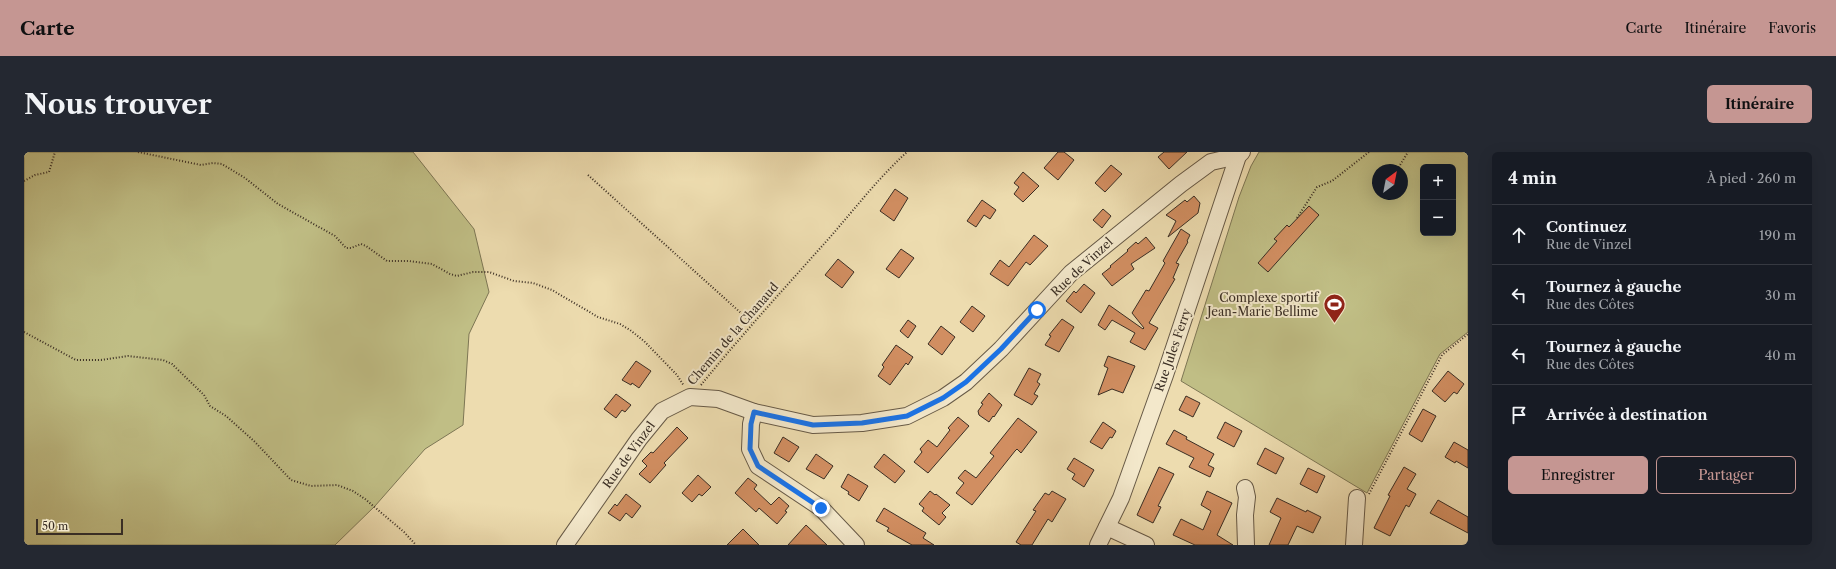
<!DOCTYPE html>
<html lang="fr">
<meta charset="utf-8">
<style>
body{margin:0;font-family:"Libre Caslon Text",serif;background:#242831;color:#f1f3f6}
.controls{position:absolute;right:12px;top:12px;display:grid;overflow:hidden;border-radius:6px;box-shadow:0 4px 16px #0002}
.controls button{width:36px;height:36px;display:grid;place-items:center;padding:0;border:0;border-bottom:1px solid #363941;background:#171b24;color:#f1f3f6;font:20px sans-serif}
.compass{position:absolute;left:1348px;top:12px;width:36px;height:36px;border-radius:50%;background:#171b24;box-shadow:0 4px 16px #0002;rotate:32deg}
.scale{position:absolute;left:12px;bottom:10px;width:87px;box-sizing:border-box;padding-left:4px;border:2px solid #3a2e24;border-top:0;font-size:11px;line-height:14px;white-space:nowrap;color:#3a2e24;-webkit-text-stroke:3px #f3e8cb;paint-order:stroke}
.stop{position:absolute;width:12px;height:12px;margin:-9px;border:3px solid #1a73e8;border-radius:50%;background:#fff}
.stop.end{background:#1a73e8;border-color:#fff;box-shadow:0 1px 4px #0008}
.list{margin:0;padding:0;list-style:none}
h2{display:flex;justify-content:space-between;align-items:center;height:52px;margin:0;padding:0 16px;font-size:17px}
h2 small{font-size:13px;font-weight:400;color:#9ea1a6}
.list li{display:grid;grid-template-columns:26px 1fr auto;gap:12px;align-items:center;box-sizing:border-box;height:60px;padding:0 16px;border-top:1px solid #363941}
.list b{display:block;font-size:15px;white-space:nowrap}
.list p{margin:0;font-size:13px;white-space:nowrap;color:#9ea1a6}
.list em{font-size:13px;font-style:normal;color:#9ea1a6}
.actions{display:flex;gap:8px;padding:12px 16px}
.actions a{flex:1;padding:9px 0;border:1px solid #c59692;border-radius:6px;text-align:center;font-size:14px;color:#c59692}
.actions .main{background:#c59692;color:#111}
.icon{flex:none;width:22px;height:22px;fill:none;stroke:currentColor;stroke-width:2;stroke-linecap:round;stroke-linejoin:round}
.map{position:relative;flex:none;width:1444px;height:393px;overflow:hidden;border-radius:6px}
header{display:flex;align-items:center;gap:24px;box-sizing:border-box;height:56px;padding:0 20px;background:#c59692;color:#111}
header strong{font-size:19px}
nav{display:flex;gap:22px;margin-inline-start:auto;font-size:14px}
.intro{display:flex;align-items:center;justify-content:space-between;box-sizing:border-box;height:96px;padding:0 24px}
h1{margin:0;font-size:28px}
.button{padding:10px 18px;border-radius:6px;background:#c59692;color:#111;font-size:14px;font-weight:700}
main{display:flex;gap:24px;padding:0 24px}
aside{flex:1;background:#171b24;border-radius:6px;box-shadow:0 4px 16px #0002}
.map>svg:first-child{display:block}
.green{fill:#c0be85;stroke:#7d7654;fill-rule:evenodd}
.building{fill:#d18e61;stroke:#3a2e24}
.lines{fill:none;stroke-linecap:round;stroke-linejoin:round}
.minor-casing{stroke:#675a47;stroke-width:18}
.path{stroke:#3a2e24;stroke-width:2;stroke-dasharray:1 2;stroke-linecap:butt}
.minor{stroke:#f3e8cb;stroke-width:16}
.route{stroke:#1a73e8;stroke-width:5}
.labels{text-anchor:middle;stroke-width:4;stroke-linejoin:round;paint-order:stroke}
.street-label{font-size:12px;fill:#3a2e24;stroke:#f3e8cb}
.poi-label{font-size:12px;fill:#3a2e24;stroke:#f3e8cb;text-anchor:end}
</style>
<header>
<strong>Carte</strong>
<nav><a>Carte</a><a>Itinéraire</a><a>Favoris</a></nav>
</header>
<div class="intro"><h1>Nous trouver</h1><a class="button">Itinéraire</a></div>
<main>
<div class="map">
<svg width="1444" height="393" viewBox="0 0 1444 393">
<rect width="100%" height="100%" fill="#eddcaf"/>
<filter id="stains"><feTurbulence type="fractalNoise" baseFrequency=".005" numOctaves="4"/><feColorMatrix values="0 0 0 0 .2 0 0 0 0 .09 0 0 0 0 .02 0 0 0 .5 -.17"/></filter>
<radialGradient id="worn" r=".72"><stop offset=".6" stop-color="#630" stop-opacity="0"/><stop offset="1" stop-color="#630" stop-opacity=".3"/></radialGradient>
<g class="green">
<polygon points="0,0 389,0 450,77 465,140 445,182 439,273 401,297 351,354 311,393 0,393"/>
<path d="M1235,0H1444V180L1416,202L1343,341L1157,229L1215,45L1227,14ZM1399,15H1429V81H1399ZM1354,18H1378V42H1354Z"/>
</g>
<g class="building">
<polygon points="1034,0 1040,0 1050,8 1034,28 1020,16"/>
<polygon points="1140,0 1163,0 1145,17 1134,5"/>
<polygon points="1087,13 1098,22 1081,40 1071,31"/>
<polygon points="999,20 1015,34 999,50 990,42 995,35 990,31"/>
<polygon points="871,37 884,46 870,69 856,59"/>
<polygon points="1170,44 1176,51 1174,61 1144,85 1152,69 1142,63 1161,48 1163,50"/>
<polygon points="958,48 972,58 966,67 960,63 952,75 943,69"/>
<polygon points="1285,54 1295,63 1244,120 1234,111 1253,89 1250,87 1263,73 1265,75"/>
<polygon points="1079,57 1087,64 1078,76 1069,68"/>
<polygon points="1157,77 1166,83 1163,89 1164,90 1152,111 1155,112 1149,126 1151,127 1125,171 1134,176 1121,198 1106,190 1111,181 1088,168 1081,178 1074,173 1085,153 1119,177 1120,176 1108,161 1122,138 1125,139 1141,111 1139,109"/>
<polygon points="1010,83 1024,94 1006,113 1002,110 984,134 966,122 976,108 985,115"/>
<polygon points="1122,85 1131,96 1107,112 1110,117 1088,134 1078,122 1087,115 1086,114 1104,99 1103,98 1112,90 1114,92"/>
<polygon points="877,97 890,106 875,126 862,117"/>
<polygon points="814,107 830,120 818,136 801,123"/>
<polygon points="1060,132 1071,141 1057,161 1042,149 1050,139 1052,141"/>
<polygon points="948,154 961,164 949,180 936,170"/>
<polygon points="1038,167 1050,175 1035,200 1021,193 1027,184 1025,183"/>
<polygon points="884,168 892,174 884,186 876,179"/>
<polygon points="917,174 931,185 918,203 904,192"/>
<polygon points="872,193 889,205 884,213 882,211 866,233 854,224 860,215 858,213"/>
<polygon points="1084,204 1111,214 1099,241 1088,237 1074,243 1084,216 1080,214"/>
<polygon points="612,209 627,219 615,236 608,231 607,233 598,228"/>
<polygon points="1005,216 1017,222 1013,230 1016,232 1010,242 1014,244 1008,253 990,243"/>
<polygon points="1424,219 1440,232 1433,242 1430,240 1421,250 1408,239"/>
<polygon points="965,241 978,253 970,265 969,264 965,270 955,263 954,259 959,252 957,251"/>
<polygon points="592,242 607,253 601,260 598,258 592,266 580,257"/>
<polygon points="1162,244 1176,251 1169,265 1155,258"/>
<polygon points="1399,257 1412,264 1398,290 1385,282"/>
<polygon points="934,265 945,274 904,321 890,310 898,300 896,297 904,288 913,295 926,278 924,276"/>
<polygon points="994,266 1013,280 997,301 993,297 991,299 948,353 932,341 940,331 934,326 941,318 952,326 970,304 966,301"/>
<polygon points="1079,270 1092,279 1088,286 1086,285 1078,297 1066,290"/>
<polygon points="1201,270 1218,279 1210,295 1193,286"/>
<polygon points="653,275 664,286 640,311 642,313 626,331 615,322 623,314 618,309 627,300 629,301"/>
<polygon points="1150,278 1163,285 1162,287 1190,302 1184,313 1190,316 1186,325 1165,315 1170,306 1142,292"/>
<polygon points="759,285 775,295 765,310 750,301"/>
<polygon points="1430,290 1444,298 1444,316 1432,309 1431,311 1421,305"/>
<polygon points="1241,296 1260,306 1252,322 1233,312"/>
<polygon points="792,302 809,314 800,327 782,317"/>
<polygon points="860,302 881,319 871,331 850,315"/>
<polygon points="1050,306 1070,318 1060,335 1048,327 1051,322 1043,317"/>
<polygon points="1135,315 1150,322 1134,354 1137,355 1129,371 1113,363"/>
<polygon points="1380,315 1392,322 1383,337 1392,342 1385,355 1382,353 1366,384 1350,376 1366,344 1364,343"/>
<polygon points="1284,316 1301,324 1293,341 1276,332"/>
<polygon points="824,322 844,334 835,349 824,342 825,340 817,335"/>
<polygon points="674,323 687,335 678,344 675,342 668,350 658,341"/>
<polygon points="724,326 733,333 730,337 747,353 755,345 765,354 761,359 763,360 753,372 735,356 732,360 711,341"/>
<polygon points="906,339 911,343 912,342 926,353 918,361 922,365 915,373 898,359 900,356 895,352"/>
<polygon points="1028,339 1042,347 1028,370 1024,367 1008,393 997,393 992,390 1012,359 1009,358 1021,341 1025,343"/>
<polygon points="1183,339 1208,351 1193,383 1209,393 1171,393 1149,383 1157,367 1179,378 1187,359 1177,353"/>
<polygon points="602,342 617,354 608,366 602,361 596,369 584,361 591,352 593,354"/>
<polygon points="1253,346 1282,360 1283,358 1297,365 1289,381 1273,374 1264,393 1245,393 1257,366 1246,360"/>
<polygon points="1414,348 1444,365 1444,381 1406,361"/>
<polygon points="860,356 902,381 899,386 910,393 888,393 863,379 865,376 852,369"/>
<polygon points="782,373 803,393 764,393"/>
<polygon points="719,377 735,393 703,393"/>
</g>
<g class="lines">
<defs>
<g id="minor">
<polyline points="730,260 727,272 726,297 734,314 797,356 832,393"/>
<polyline points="1221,336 1223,345 1221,363 1222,393"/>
<polyline points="1083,375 1122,393"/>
<polyline points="541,393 615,287 638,259 666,245 694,247 730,260 789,273 838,271 883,264 919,246 942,230 977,197 1047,121 1157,32 1187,10 1214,4"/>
<polyline points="1074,393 1097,346 1141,223 1214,4 1218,0"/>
<polyline points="1330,393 1333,346"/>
</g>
</defs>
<use href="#minor" class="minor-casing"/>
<g class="path">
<polyline points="114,0 177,13 189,11 198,12 221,26 254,52 311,84 322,96 327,96 337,92 342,94 363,109 385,109 408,112 426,122 433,124 449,120 465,120 490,129 509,131 528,138 574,165 596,172 606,178 620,189 653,223 660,234"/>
<polyline points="1373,18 1384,0"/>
<polyline points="564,23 728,171"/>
<polyline points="0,29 11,23 25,20 31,0"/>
<polyline points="1273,66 1293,35 1308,29 1345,0"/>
<polyline points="0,180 52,208 77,208 104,204 139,208 148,212 180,243 186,254 202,264 231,290 267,328 287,334 313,333 329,339 341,347 380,380 392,393"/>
<path d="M677,233C716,185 758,139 799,93C827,62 852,28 883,0"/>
<polyline points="1345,342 1418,203 1444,182"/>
</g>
<use href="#minor" class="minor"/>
</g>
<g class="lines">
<polyline class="route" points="797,356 734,314 726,297 727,272 730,260 789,273 838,271 883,264 919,246 942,230 977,197 1013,158"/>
</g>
<defs>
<symbol id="stadium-pin" viewBox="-11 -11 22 30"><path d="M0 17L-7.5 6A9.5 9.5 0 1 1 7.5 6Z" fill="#8f2418" stroke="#f3e8cb"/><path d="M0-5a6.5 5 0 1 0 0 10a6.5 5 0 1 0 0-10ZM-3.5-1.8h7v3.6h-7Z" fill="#fff"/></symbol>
</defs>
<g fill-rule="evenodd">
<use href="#stadium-pin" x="1298" y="140" width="25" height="34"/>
</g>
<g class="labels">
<g class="street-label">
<text transform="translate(1058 115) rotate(-43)" y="4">Rue de Vinzel</text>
<text transform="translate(709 182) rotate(-49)" y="4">Chemin de la Chanaud</text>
<text transform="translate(1149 198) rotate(-71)" y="4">Rue Jules Ferry</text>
<text transform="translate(605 303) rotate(-54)" y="4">Rue de Vinzel</text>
</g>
<g class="poi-label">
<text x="1294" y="150">Complexe sportif<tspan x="1294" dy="14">Jean-Marie Bellime</tspan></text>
</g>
</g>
<rect width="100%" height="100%" filter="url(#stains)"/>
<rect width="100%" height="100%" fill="url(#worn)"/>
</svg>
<div class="controls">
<button>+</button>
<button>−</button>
</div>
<svg class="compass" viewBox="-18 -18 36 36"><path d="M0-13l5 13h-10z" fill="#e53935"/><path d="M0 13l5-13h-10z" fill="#9ea1a6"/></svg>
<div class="scale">50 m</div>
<div class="stop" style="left:1013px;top:158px"></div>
<div class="stop end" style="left:797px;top:356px"></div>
</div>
<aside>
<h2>4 min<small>À pied · 260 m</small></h2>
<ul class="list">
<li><svg class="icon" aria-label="ahead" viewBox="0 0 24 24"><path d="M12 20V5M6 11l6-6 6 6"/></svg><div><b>Continuez</b><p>Rue de Vinzel</p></div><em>190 m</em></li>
<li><svg class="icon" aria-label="left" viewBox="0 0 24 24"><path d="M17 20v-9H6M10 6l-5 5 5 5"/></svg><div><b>Tournez à gauche</b><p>Rue des Côtes</p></div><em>30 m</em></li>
<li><svg class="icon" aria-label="left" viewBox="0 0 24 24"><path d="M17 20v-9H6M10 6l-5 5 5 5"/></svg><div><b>Tournez à gauche</b><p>Rue des Côtes</p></div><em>40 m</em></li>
<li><svg class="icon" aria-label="arrive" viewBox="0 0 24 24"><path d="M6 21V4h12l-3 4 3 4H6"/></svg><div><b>Arrivée à destination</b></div></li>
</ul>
<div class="actions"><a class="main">Enregistrer</a><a>Partager</a></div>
</aside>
</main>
